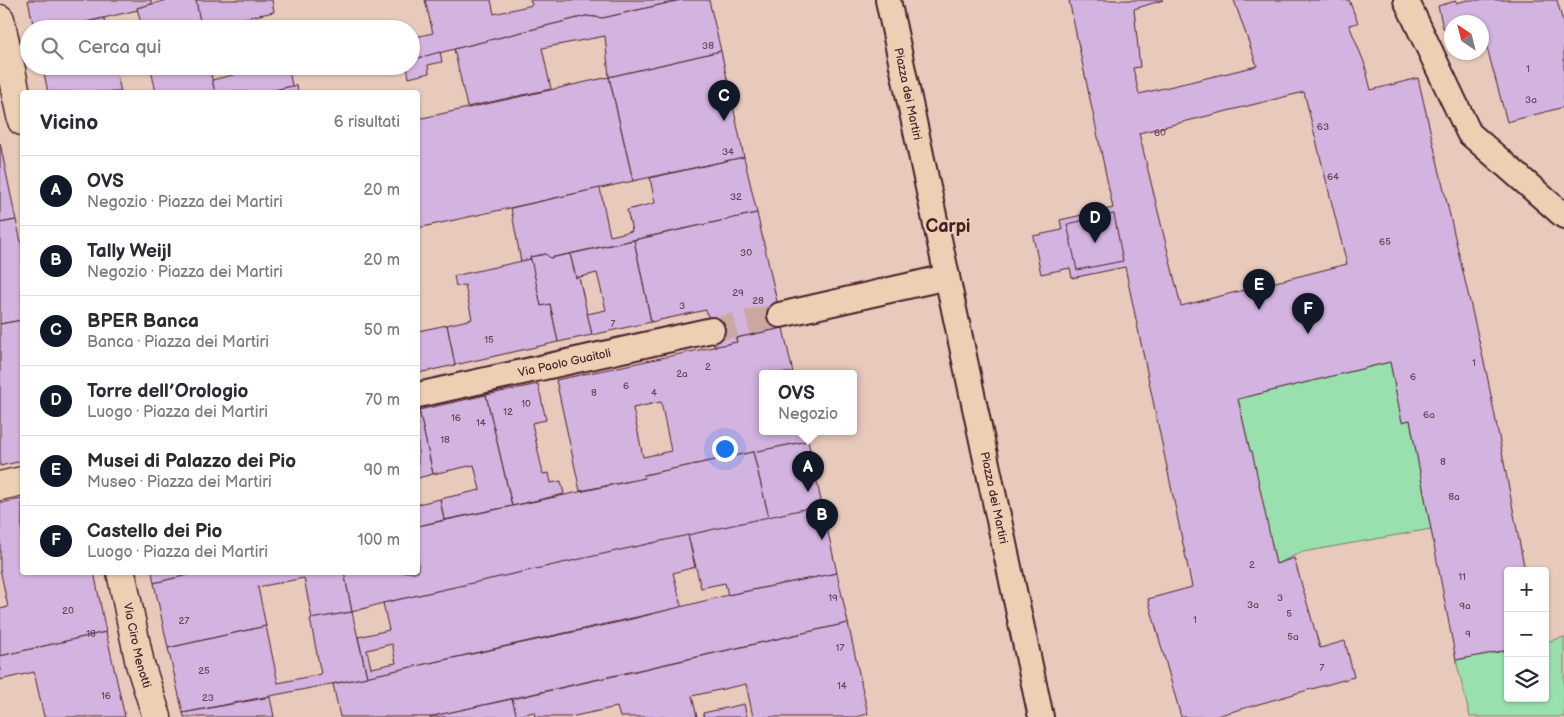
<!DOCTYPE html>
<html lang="it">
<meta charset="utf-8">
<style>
body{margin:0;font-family:"Balsamiq Sans",sans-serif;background:#f2f2f3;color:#2b2b33}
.controls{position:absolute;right:15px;bottom:15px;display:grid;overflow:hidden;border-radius:5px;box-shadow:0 1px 4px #0004}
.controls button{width:45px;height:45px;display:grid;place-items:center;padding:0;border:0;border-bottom:1px solid #e1e1e2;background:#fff;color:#2b2b33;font:25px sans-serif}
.compass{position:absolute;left:1444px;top:15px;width:45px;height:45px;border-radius:50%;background:#fff;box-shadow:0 1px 4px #0004;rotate:325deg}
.you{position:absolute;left:724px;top:448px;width:18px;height:18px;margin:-12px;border:4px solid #fff;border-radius:50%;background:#1a73e8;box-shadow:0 0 0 8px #1a73e833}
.badge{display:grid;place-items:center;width:32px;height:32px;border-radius:50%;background:#111827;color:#fff;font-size:16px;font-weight:700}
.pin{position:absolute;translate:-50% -41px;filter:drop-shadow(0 1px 2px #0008)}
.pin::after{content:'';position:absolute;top:26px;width:18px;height:15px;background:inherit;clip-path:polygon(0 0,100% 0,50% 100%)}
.popup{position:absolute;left:759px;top:370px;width:98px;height:65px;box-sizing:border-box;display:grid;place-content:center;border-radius:5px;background:#fff;filter:drop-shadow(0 1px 4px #0005);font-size:16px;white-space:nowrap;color:#7c7c81}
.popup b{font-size:19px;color:#2b2b33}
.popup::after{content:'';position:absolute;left:50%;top:100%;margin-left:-10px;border:10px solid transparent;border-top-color:#fff}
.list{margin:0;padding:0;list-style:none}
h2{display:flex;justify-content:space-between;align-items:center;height:65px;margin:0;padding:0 20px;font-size:21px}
h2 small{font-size:16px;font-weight:400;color:#7c7c81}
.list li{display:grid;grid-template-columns:32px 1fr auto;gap:15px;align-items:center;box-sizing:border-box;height:70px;padding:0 20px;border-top:1px solid #e1e1e2}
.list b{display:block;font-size:19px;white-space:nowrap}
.list p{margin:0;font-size:16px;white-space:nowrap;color:#7c7c81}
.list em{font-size:16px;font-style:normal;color:#7c7c81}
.icon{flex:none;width:28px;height:28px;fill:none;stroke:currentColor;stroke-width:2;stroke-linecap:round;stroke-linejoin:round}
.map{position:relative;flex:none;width:1564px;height:717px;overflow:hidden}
.search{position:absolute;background:#fff;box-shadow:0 1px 4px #0004;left:20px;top:20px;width:400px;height:55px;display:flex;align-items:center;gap:12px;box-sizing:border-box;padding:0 18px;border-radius:28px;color:#7c7c81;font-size:19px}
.panel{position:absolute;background:#fff;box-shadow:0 1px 4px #0004;left:20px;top:90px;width:400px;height:485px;border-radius:5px}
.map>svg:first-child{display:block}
.green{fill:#99e0ae;stroke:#72806c}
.building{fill:#d3b3df;stroke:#4a1f2b;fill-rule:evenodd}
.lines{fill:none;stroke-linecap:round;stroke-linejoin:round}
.pedestrian-tunnel{stroke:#c8a8a0;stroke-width:24;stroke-dasharray:24 12;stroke-linecap:butt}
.pedestrian-casing{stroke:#4a1f2b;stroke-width:28}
.minor-casing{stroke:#4a1f2b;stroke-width:31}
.pedestrian{stroke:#edd0b4;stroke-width:24}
.minor{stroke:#edd0b4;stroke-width:28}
.labels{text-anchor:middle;stroke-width:4.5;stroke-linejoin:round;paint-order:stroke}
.number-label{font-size:10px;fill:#6c4458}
.street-label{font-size:12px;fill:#4a1f2b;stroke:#edd0b4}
.district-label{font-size:18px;font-weight:bold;fill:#4a1f2b;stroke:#edd0b4}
</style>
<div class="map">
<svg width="1564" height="717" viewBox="0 0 1564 717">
<rect width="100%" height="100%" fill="#e8cabd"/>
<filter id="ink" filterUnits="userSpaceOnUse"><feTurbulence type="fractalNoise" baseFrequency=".02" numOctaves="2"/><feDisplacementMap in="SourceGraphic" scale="10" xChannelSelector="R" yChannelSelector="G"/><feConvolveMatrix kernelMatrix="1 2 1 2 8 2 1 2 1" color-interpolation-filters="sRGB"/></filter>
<g filter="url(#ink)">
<g class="green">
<polygon points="1390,362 1402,422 1410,420 1431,529 1303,552 1276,564 1238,399"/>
<polygon points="1564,637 1564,717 1470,717 1456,660 1508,650 1508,698 1545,698 1545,642"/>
</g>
<g class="building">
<polygon points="28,0 151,0 152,4 137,8 138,10 56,29 34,29"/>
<polygon points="167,0 196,0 202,29 135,29 142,27 137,8"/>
<polygon points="196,0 272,0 274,12 201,27"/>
<polygon points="425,0 491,0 494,14 532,5 530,0 681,0 603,18 586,16 411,60 411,38 433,33"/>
<polygon points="681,0 709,0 721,51 609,77 605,36 542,48 551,89 467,107 454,49 586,16 603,18"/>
<path d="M1069,0H1163L1134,9L1140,67L1133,68L1139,94L1257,66L1234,0H1349L1358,23L1349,25L1364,62L1371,90L1418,78L1487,375L1525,571H1508V650L1456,660L1410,420L1402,422L1390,362L1238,399L1250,451H1252L1276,564L1294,558L1320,648L1345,641L1354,677L1213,717H1181L1148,599L1192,587L1125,267L1072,278L1070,268L1041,274L1033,236L1062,230L1060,220L1113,208ZM1304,92L1347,264L1181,306L1139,133Z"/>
<polygon points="1468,0 1557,0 1564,26 1564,107 1507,122 1479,18 1463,22 1452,22 1452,26 1443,28 1438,6 1456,1 1456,3"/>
<polygon points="104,18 106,29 56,29"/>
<polygon points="721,51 744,157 633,181 609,77"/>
<polygon points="440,52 442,62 428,65 429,73 409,78 407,66 411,66 411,60"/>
<polygon points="52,66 115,66 121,92 48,92 43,69"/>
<polygon points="150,66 209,66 215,92 156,92"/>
<polygon points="269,66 288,66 292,86 266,92 215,92 212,80"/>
<polygon points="609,77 633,181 418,228 418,119"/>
<polygon points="292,86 297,86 298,92 266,92"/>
<polygon points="0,143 16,220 0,223"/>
<polygon points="744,157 757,213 550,258 546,254 530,257 530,260 521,262 511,208 600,188 610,236 632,231 627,210 655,203 650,178"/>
<polygon points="757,213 783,328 736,338 737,342 714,347 712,330 706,310 651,322 634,240"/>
<polygon points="1114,214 1123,261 1077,270 1067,224"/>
<polygon points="16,220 22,246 22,320 0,324 0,223"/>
<polygon points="634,240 651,322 592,335 587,314 606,310 597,273 576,278 570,254"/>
<polygon points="546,254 550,258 570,254 576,278 579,277 592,335 558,342 550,304 541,306 530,257"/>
<polygon points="531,259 541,306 550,304 558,342 455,365 447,325 472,319 465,285 456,286 454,276"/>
<polygon points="22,320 22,461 0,466 0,324"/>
<polygon points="447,325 455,365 418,373 418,331"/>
<path d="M783,328L793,373H763V431H806L808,441L644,475L645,478L580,491L556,380L737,342L736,338ZM661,402L671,451L643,457L633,408Z"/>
<polygon points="538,384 546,420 532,423 543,474 549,473 551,483 561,481 564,494 512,506 486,395"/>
<polygon points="486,395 512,506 444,520 440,499 480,490 474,465 433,474 419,410"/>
<polygon points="418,410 419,410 433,474 418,478"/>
<polygon points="808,441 822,505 769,518 753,452"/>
<polygon points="753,452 769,518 383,603 352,612 344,572 418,572 418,526 645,478 644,475"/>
<polygon points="22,499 22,572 94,572 106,632 0,656 0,609 8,607 0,569 0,503"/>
<polygon points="440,499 444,520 418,526 418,504"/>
<polygon points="822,505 837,573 728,595 725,583 701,588 688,535"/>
<path d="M688,535L695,567L673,573L682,607L367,677L358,637L389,630L383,603ZM392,644L396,663L371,668L367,650Z"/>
<polygon points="152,572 200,572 154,583"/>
<polygon points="200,572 344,572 352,612 312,619 304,578 258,587 266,626 168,648 154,583"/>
<polygon points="837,573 848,623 430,717 340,717 333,684 624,621 728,595"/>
<polygon points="352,612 367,677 183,713 168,648 266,626 278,683 321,674 310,619"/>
<polygon points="848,623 868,714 856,717 753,717 746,684 692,696 697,717 620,717 617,707 570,717 535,717 534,712 516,716 512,699"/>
<polygon points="106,632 125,717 44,717 34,672 0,680 0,656"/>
<polygon points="270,697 274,717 184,717 183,713"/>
<polygon points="512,699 517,717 430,717 433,716"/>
<polygon points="744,704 747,717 704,717 703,713"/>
</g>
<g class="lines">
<polyline class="pedestrian-tunnel" points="712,330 780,315"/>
<defs>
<g id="pedestrian">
<path id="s1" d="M888,0L1041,717"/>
<polyline points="1406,0 1469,133 1564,216"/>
<polyline points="780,315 947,277"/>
<path id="s2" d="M418,395L712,330"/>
</g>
<g id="minor">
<polyline points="0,19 22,121"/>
<polyline points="0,486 22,481"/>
<path id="s3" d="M121,572L140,664L157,717"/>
</g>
</defs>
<use href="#pedestrian" class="pedestrian-casing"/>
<use href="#minor" class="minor-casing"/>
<use href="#pedestrian" class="pedestrian"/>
<use href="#minor" class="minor"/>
</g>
</g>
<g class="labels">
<g class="number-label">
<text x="708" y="49">38</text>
<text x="1528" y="72">1</text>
<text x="1531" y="103">3a</text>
<text x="1323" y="130">63</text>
<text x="1160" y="136">60</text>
<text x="728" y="155">34</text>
<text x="1333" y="180">64</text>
<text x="736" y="200">32</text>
<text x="1385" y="245">65</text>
<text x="746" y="256">30</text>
<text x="738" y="296">29</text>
<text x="758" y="304">28</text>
<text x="682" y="309">3</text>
<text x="613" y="327">7</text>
<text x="489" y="343">15</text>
<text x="1474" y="366">1</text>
<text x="708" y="370">2</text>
<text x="682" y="377">2a</text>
<text x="1413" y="380">6</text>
<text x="626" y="389">6</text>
<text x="594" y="396">8</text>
<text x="654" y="396">4</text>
<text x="526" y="407">10</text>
<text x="508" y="415">12</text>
<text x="1429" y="418">6a</text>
<text x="456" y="421">16</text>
<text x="481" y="426">14</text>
<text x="445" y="443">18</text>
<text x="1443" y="465">8</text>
<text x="1454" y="500">8a</text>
<text x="1252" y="568">2</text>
<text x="1462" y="580">11</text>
<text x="833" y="601">19</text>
<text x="1280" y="601">3</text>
<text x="1253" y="608">3a</text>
<text x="1465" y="609">9a</text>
<text x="68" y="614">20</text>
<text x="1289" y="617">5</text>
<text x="1195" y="623">1</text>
<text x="184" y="624">27</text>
<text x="91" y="637">18</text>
<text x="1468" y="637">9</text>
<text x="1293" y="640">5a</text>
<text x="840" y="651">17</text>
<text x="1322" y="671">7</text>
<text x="204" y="674">25</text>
<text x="842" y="689">14</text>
<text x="106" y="699">16</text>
<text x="208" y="701">23</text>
</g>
<g class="street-label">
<text dy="4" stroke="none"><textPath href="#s1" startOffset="96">Piazza dei Martiri</textPath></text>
<text dy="4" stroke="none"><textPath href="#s2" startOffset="150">Via Paolo Guaitoli</textPath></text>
<text dy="4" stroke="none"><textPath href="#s1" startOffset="509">Piazza dei Martiri</textPath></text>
<text dy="4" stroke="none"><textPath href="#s3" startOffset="75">Via Ciro Menotti</textPath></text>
</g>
<g class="district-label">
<text x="948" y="232">Carpi</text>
</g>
</g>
</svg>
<div class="controls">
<button>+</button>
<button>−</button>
<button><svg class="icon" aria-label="layers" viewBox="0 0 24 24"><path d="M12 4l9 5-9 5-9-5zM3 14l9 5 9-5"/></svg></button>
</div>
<svg class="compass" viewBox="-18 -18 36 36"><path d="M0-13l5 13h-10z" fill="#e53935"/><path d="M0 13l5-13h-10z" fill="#7c7c81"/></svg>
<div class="you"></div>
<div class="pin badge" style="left:808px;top:492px">A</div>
<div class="popup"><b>OVS</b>Negozio</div>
<div class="pin badge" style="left:822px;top:540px">B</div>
<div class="pin badge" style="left:724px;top:121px">C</div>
<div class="pin badge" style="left:1095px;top:243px">D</div>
<div class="pin badge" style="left:1259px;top:310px">E</div>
<div class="pin badge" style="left:1308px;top:334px">F</div>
<div class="search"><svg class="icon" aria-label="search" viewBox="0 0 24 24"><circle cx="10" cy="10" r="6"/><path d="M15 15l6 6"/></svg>Cerca qui</div>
<section class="panel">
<h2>Vicino<small>6 risultati</small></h2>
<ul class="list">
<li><span class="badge">A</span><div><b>OVS</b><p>Negozio · Piazza dei Martiri</p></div><em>20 m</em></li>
<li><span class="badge">B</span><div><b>Tally Weijl</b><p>Negozio · Piazza dei Martiri</p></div><em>20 m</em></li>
<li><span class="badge">C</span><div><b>BPER Banca</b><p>Banca · Piazza dei Martiri</p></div><em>50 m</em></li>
<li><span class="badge">D</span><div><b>Torre dell’Orologio</b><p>Luogo · Piazza dei Martiri</p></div><em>70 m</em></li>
<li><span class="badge">E</span><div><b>Musei di Palazzo dei Pio</b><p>Museo · Piazza dei Martiri</p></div><em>90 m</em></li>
<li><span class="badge">F</span><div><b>Castello dei Pio</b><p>Luogo · Piazza dei Martiri</p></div><em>100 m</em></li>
</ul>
</section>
</div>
